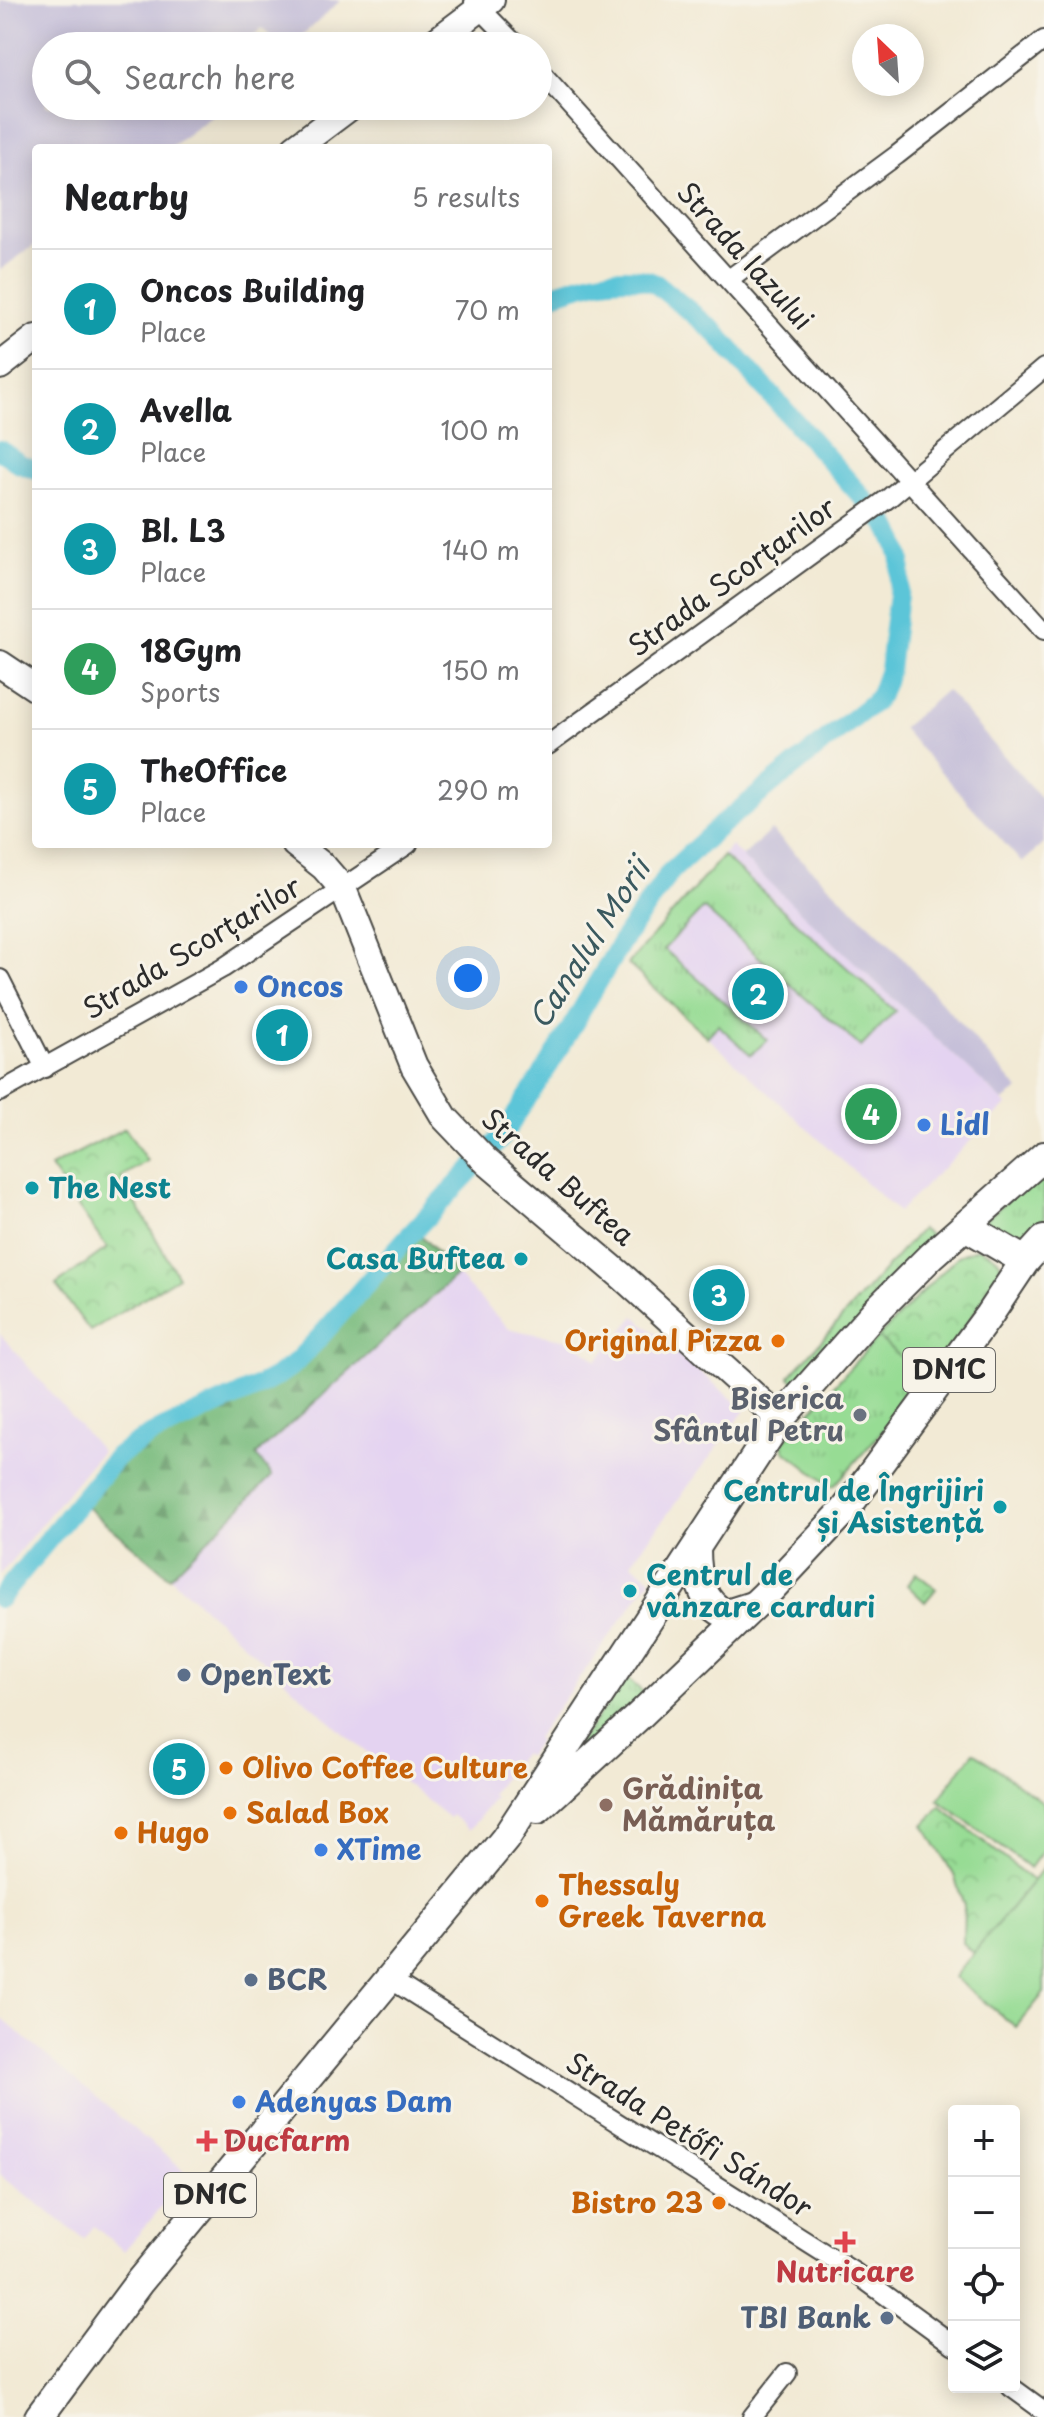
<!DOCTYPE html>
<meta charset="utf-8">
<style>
body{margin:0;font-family:"Playpen Sans",sans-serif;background:#f6f6f6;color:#202124}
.controls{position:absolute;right:24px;bottom:24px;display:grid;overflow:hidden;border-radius:8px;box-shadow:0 4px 20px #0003}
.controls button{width:72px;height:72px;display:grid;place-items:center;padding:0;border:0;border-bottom:2px solid #e0e0e0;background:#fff;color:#202124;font:40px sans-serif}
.compass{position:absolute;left:852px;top:24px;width:72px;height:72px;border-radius:50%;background:#fff;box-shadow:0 4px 20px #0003;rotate:335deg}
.you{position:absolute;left:468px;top:978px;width:28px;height:28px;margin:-20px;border:6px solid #fff;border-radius:50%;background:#1a73e8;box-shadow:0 0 0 12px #1a73e833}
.badge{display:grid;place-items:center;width:52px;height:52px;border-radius:50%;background:#b5179e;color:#fff;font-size:26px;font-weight:700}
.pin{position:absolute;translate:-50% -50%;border:4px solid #fff;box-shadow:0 2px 8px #0006}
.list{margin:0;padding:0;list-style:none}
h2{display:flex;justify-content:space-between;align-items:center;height:104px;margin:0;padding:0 32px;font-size:34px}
h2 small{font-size:26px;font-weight:400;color:#757577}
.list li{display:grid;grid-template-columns:52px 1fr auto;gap:24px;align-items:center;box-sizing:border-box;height:120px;padding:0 32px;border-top:2px solid #e0e0e0}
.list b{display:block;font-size:30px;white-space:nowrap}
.list p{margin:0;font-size:26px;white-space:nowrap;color:#757577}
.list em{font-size:26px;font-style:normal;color:#757577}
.icon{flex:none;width:44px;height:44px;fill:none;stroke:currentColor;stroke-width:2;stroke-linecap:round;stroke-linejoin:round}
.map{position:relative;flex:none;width:1044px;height:2417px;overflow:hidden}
.search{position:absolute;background:#fff;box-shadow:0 4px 20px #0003;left:32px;top:32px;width:520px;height:88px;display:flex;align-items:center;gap:20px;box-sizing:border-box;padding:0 28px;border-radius:44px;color:#757577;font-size:30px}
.panel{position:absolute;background:#fff;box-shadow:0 4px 20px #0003;left:32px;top:144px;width:520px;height:704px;border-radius:8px}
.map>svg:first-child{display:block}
.built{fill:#e4d3f1}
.industrial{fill:#c6c0d9}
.grass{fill:url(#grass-tufts);stroke:#618460;stroke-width:2}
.forest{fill:url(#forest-firs);stroke:#527454;stroke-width:2}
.park{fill:url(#park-crowns);stroke:#618460;stroke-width:2}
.garden{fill:#97dc94;stroke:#618460;stroke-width:2}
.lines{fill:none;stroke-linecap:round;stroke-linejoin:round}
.canal{stroke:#5cc5d8;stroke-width:20}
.street-casing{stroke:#494844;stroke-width:22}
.secondary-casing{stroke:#494844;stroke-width:30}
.primary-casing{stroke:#494844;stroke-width:32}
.street{stroke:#fff;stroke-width:18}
.secondary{stroke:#fff;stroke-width:26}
.primary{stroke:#fff;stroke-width:28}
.shop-dot{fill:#3f7fe0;stroke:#f7f3e8;stroke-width:3}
.culture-dot{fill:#0f9aa8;stroke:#f7f3e8;stroke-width:3}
.food-dot{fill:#e8710a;stroke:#f7f3e8;stroke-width:3}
.worship-dot{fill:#6b7280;stroke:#f7f3e8;stroke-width:3}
.service-dot{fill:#5c6f8a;stroke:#f7f3e8;stroke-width:3}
.education-dot{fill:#8d6e63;stroke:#f7f3e8;stroke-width:3}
.health-dot{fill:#e0444e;stroke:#f7f3e8;stroke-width:3}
.labels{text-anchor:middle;stroke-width:6;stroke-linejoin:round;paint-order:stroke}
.shield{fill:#f7f3e8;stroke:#686764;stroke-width:2}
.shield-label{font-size:26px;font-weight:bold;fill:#2b2b2b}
.street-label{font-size:28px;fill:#2b2b2b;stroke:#f7f3e8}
.shop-label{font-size:28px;font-weight:bold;fill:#366cbe;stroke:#f7f3e8;text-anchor:start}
.culture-label{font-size:28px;font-weight:bold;fill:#0d838f;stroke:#f7f3e8;text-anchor:start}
.food-label{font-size:28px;font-weight:bold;fill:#c56008;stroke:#f7f3e8;text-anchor:start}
.worship-label{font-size:28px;font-weight:bold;fill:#5b616d;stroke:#f7f3e8;text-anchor:end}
.service-label{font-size:28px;font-weight:bold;fill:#4e5e75;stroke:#f7f3e8;text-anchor:start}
.education-label{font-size:28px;font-weight:bold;fill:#785e54;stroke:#f7f3e8;text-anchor:start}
.health-label{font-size:28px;font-weight:bold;fill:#be3a42;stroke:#f7f3e8;text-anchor:start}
.water-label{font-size:30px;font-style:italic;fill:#3a595f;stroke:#f7f3e8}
</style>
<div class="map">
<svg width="1044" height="2417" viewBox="0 0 1044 2417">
<defs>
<pattern id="grass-tufts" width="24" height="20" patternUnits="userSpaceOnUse" patternTransform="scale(2)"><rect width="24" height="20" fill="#97dc94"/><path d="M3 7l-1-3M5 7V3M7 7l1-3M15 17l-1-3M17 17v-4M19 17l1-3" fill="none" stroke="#82bd80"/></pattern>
<pattern id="forest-firs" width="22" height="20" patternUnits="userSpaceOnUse" patternTransform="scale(2)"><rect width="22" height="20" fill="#79bc7e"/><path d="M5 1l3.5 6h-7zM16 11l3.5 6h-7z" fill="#639967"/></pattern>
<pattern id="park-crowns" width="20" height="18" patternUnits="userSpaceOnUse" patternTransform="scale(2)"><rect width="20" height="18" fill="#97dc94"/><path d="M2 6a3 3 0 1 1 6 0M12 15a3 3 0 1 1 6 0" fill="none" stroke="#82bd80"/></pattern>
</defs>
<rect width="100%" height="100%" fill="#f7f3e8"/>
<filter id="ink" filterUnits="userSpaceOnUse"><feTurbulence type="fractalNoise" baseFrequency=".0125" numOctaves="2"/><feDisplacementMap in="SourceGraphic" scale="16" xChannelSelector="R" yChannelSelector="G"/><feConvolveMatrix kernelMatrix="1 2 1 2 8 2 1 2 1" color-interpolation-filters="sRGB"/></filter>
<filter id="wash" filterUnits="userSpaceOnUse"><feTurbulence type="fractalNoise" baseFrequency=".006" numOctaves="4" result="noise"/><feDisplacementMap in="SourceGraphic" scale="32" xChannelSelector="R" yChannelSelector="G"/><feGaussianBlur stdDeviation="1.8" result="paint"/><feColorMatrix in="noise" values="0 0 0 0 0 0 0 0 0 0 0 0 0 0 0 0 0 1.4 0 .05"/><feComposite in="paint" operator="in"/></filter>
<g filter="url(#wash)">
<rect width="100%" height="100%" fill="#f2ead5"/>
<g class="built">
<polygon points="731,846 1007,1105 898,1212 628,964"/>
<polygon points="457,1275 509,1329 574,1341 597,1361 635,1316 745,1410 631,1563 651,1579 536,1738 539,1741 527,1756 523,1753 491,1795 495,1798 469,1830 452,1815 449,1818 344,1734 170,1577 272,1476 256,1456"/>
<polygon points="0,1334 101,1451 0,1575"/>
<polygon points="0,2017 189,2175 124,2251 94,2226 84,2239 0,2175"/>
</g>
<g class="industrial">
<polygon points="0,0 341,0 290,46 280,46 262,28 243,46 46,46 46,106 226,106 169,148 36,148 36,244 0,270"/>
<polygon points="946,690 1044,802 1044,843 1022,863 902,728"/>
<polygon points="771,830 888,942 1019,1090 1003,1101 742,857"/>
</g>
<g class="grass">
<polygon points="723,856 895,1011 861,1047 703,908 664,949 767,1040 751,1055 718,1025 707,1037 628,964"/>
<polygon points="1044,1169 1044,1220 1020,1248 981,1223"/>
<polygon points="921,1229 936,1239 800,1386 789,1377"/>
<polygon points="878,1337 927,1380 835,1485 830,1486 784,1450 783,1442"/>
<polygon points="627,1678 644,1693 517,1825"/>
</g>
<polygon class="forest" points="419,1233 457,1275 256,1455 272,1476 170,1577 83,1504 123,1460 153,1441 258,1392 298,1368"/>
<g class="park">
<polygon points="125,1128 147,1161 121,1177 178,1277 90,1331 56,1285 107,1248 50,1167"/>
<path d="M978,1248C992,1254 1004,1258 1001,1275L927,1380L878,1337L958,1256Z"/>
<polygon points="916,1573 936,1589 925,1602 907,1585"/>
<polygon points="941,1807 1033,1881 973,1954 963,1943 964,1906 954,1875 924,1825"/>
</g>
<g class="garden">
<polygon points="974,1752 1044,1803 1044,1849 1030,1868 938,1800"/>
<polygon points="1044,1867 1044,1993 1016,2027 954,1977"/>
</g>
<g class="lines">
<g class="canal">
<polyline points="0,450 20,464 36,470"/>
<path d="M0,1598L117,1456L150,1435L253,1389L277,1376L294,1364L319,1338L404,1241L500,1139L551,1062L622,941L670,872L722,824L874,702L880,695L889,670L900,578L901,559L896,542L888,526L714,331L656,284C624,269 579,285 548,296"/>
</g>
</g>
</g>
<g filter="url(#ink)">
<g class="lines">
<defs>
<g id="street">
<polyline points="474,2 517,46"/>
<polyline points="538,69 1044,630"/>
<polyline points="729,279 897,155 1044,40"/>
<polyline points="548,745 890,497 1044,368"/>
<polyline points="0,979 45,1068"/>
<polyline points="0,1092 223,968 408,844"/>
<polyline points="390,1979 854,2272 954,2345"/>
<polyline points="1011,2387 1044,2411"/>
<polyline points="752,2417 787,2373"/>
</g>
<g id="secondary">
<polyline points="430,46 491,0"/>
<polyline points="295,148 351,106"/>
<polyline points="0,366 36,338"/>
<polyline points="0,664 36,688"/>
<polyline points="295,844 324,867 343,889 414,1066 445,1118 487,1162 624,1278 780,1419"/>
</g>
<g id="primary">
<polyline points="967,1227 1025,1261"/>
<path d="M696,1549C696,1573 701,1605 727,1614L752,1606"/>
<polyline points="538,1809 641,1714 765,1595 845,1510 989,1315 1025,1261 1044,1240"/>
<polyline points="39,2417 140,2281 505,1839 780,1419 874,1313 931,1256 1044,1156"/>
</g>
</defs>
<use href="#street" class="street-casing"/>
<use href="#secondary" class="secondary-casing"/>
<use href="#primary" class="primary-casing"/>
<use href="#street" class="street"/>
<use href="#secondary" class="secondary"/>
<use href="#primary" class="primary"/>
</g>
</g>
<g class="shop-dot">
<circle cx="241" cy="987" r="8"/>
<circle cx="924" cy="1125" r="8"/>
<circle cx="321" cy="1850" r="8"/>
<circle cx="239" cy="2102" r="8"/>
</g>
<g class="culture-dot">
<circle cx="32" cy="1188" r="8"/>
<circle cx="521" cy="1259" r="8"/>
<circle cx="1000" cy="1507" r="8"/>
<circle cx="630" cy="1591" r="8"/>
</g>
<g class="food-dot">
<circle cx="778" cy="1341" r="8"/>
<circle cx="226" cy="1768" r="8"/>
<circle cx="230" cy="1813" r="8"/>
<circle cx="121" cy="1833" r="8"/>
<circle cx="542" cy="1901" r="8"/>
<circle cx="719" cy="2203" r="8"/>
</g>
<circle class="worship-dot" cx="860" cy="1415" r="8"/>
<g class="service-dot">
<circle cx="184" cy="1675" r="8"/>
<circle cx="251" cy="1980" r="8"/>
<circle cx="887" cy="2318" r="8"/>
</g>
<circle class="education-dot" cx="606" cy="1805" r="8"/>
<g class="health-dot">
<path d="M203 2129h8v8h8v8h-8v8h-8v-8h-8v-8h8z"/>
<path d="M841 2230h8v8h8v8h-8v8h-8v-8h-8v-8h8z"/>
</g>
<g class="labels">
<g class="shield">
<rect x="903" y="1348" width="92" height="44" rx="6"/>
<rect x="164" y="2173" width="92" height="44" rx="6"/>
</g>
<g class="shield-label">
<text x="949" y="1379">DN1C</text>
<text x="210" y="2204">DN1C</text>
</g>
<g class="street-label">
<text transform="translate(745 256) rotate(48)" y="10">Strada Iazului</text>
<text transform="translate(732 577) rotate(-36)" y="10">Strada Scorțarilor</text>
<text transform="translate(192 948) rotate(-31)" y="10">Strada Scorțarilor</text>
<text transform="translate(558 1177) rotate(41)" y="10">Strada Buftea</text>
<text transform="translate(689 2135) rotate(32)" y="10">Strada Petőfi Sándor</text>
</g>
<g class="shop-label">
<text x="257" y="997">Oncos</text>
<text x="940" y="1135">Lidl</text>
<text x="337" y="1860">XTime</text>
<text x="255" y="2112">Adenyas Dam</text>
</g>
<g class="culture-label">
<text x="48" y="1198">The Nest</text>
<text x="505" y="1269" text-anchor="end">Casa Buftea</text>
<text x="984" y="1501" text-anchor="end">Centrul de Îngrijiri<tspan x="984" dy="32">și Asistență</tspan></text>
<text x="646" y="1585">Centrul de<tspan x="646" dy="32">vânzare carduri</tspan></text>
</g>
<g class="food-label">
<text x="762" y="1351" text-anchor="end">Original Pizza</text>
<text x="242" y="1778">Olivo Coffee Culture</text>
<text x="246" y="1823">Salad Box</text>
<text x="137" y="1843">Hugo</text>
<text x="558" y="1895">Thessaly<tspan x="558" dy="32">Greek Taverna</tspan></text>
<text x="703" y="2213" text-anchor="end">Bistro 23</text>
</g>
<g class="worship-label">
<text x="844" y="1409">Biserica<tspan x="844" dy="32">Sfântul Petru</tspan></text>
</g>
<g class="service-label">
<text x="200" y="1685">OpenText</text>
<text x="267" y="1990">BCR</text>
<text x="871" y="2328" text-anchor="end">TBI Bank</text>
</g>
<g class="education-label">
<text x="622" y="1799">Grădinița<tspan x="622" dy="32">Mămăruța</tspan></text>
</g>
<g class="health-label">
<text x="223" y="2151">Ducfarm</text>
<text x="845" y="2282" text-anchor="middle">Nutricare</text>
</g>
<g class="water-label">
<text transform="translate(590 944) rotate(-57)" y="10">Canalul Morii</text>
</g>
</g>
</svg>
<div class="controls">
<button>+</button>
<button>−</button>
<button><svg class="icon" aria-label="locate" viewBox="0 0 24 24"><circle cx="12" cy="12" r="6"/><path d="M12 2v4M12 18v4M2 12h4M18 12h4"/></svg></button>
<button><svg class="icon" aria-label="layers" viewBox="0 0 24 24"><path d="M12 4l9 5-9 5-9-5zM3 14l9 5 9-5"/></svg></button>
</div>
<svg class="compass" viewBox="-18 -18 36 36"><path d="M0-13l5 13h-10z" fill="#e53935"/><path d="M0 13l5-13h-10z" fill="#757577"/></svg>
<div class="you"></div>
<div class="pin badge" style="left:282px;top:1035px;background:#0f9aa8">1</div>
<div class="pin badge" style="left:758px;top:994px;background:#0f9aa8">2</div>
<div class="pin badge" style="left:719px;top:1295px;background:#0f9aa8">3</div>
<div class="pin badge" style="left:871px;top:1114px;background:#2e9e5b">4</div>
<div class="pin badge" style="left:179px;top:1769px;background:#0f9aa8">5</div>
<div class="search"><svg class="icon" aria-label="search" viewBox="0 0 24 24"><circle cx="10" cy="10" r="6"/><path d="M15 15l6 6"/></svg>Search here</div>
<section class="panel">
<h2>Nearby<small>5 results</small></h2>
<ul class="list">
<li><span class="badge" style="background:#0f9aa8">1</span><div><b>Oncos Building</b><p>Place</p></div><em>70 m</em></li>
<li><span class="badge" style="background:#0f9aa8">2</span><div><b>Avella</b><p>Place</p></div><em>100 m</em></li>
<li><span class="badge" style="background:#0f9aa8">3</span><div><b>Bl. L3</b><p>Place</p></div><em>140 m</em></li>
<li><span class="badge" style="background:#2e9e5b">4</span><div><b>18Gym</b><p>Sports</p></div><em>150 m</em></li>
<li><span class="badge" style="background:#0f9aa8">5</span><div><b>TheOffice</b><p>Place</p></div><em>290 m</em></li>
</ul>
</section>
</div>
